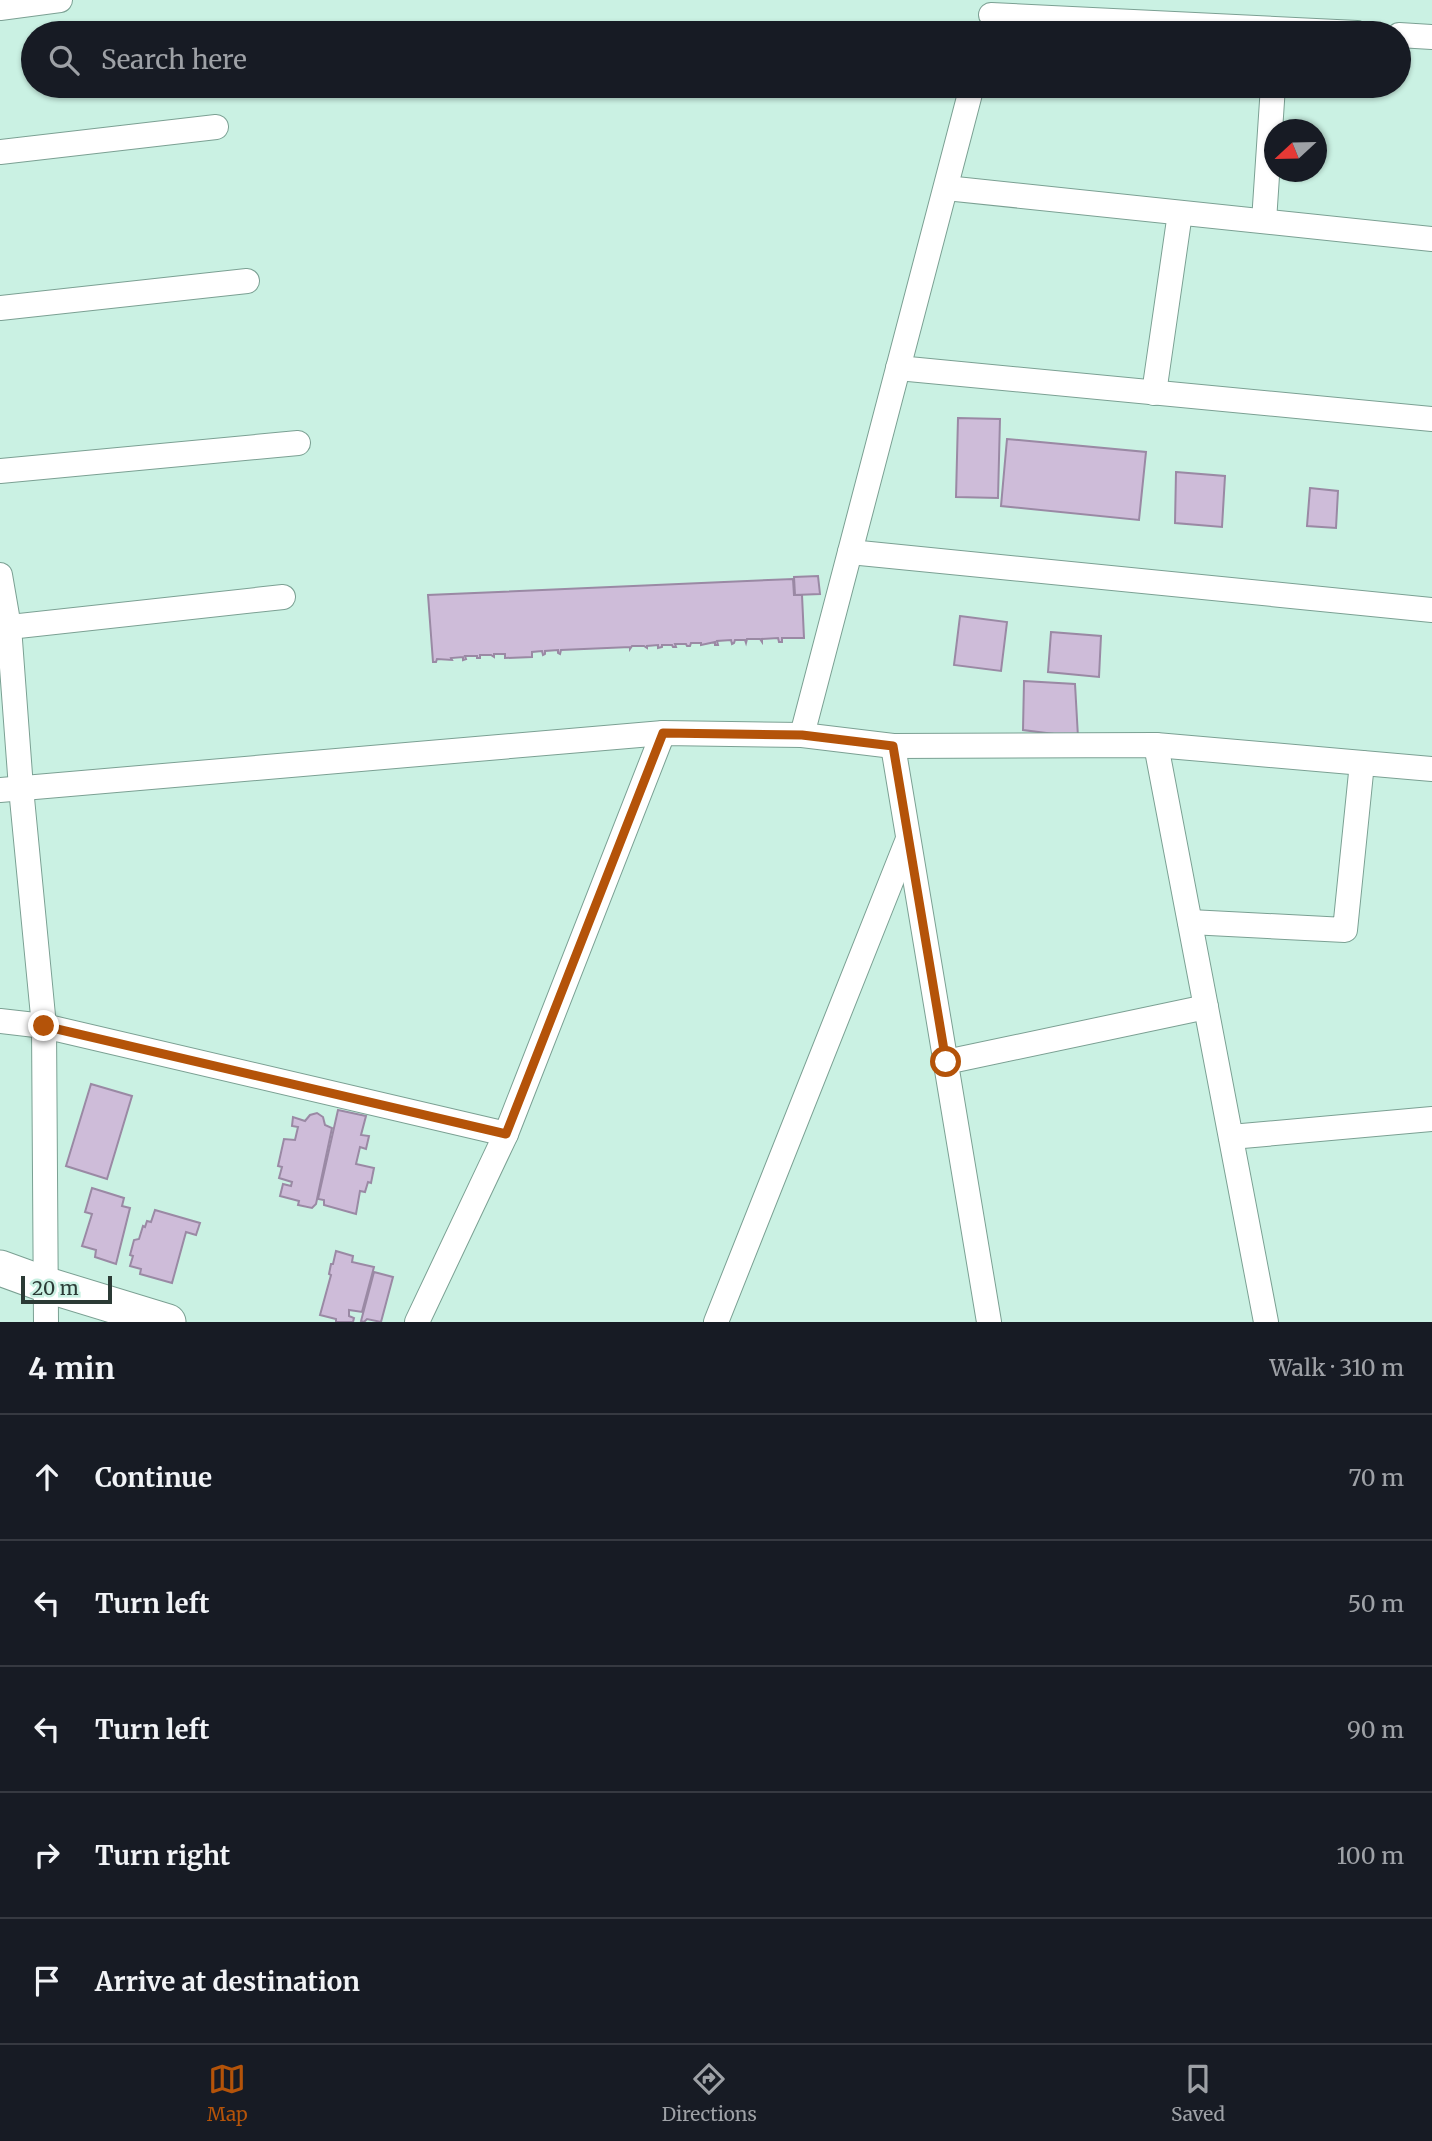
<!DOCTYPE html>
<meta charset="utf-8">
<style>
body{margin:0;font-family:Merriweather,serif;background:#242831;color:#f1f3f6}
.compass{position:absolute;left:1264px;top:119px;width:63px;height:63px;border-radius:50%;background:#171b24;box-shadow:0 2px 5px #0004;rotate:248deg}
.scale{position:absolute;left:21px;bottom:18px;width:91px;box-sizing:border-box;padding-left:7px;border:4px solid #2b3a35;border-top:0;font-size:19px;line-height:24px;white-space:nowrap;color:#2b3a35;-webkit-text-stroke:5px #caf1e3;paint-order:stroke}
.stop{position:absolute;width:21px;height:21px;margin:-16px;border:5px solid #b45309;border-radius:50%;background:#fff}
.stop.end{background:#b45309;border-color:#fff;box-shadow:0 2px 7px #0008}
.list{margin:0;padding:0;list-style:none}
h2{display:flex;justify-content:space-between;align-items:center;height:91px;margin:0;padding:0 28px;font-size:30px}
h2 small{font-size:23px;font-weight:400;color:#9ea1a6}
.list li{display:grid;grid-template-columns:46px 1fr auto;gap:21px;align-items:center;box-sizing:border-box;height:126px;padding:0 28px;border-top:2px solid #363941}
.list b{display:block;font-size:26px;white-space:nowrap}
.list em{font-size:23px;font-style:normal;color:#9ea1a6}
.icon{flex:none;width:38px;height:38px;fill:none;stroke:currentColor;stroke-width:2;stroke-linecap:round;stroke-linejoin:round}
.map{position:relative;flex:none;width:1432px;height:1322px;overflow:hidden}
.search{position:absolute;background:#171b24;box-shadow:0 2px 5px #0004;left:21px;right:21px;top:21px;height:77px;display:flex;align-items:center;gap:18px;box-sizing:border-box;padding:0 24px;border-radius:38px;color:#9ea1a6;font-size:26px}
.sheet{height:721px;background:#171b24}
nav{display:flex;justify-content:space-around;align-items:center;box-sizing:border-box;height:98px;border-top:2px solid #363941;background:#171b24;font-size:19px;color:#9ea1a6}
nav a{display:grid;justify-items:center;gap:4px}
nav .on{color:#b45309}
.map>svg:first-child{display:block}
.building{fill:#cebcd9;stroke:#9a89a4;stroke-width:2}
.lines{fill:none;stroke-linecap:round;stroke-linejoin:round}
.street-casing{stroke:#7ba093;stroke-width:26}
.secondary-casing{stroke:#7ba093;stroke-width:37}
.street{stroke:#fff;stroke-width:24}
.secondary{stroke:#fff;stroke-width:35}
.route{stroke:#b45309;stroke-width:9}
</style>
<div class="map">
<svg width="1432" height="1322" viewBox="0 0 1432 1322">
<rect width="100%" height="100%" fill="#caf1e3"/>
<g class="building">
<polygon points="958,418 1000,419 998,498 956,497"/>
<polygon points="1007,439 1146,452 1139,520 1001,506"/>
<polygon points="1176,472 1225,476 1222,527 1175,523"/>
<polygon points="1310,488 1338,491 1336,528 1307,526"/>
<polygon points="818,576 820,594 795,595 794,577"/>
<polygon points="793,579 794,595 802,595 804,638 782,638 782,642 779,642 778,638 762,639 762,642 760,639 747,639 746,643 745,640 735,640 734,643 732,644 731,640 717,641 718,645 715,645 715,642 701,645 701,643 691,643 690,646 687,646 686,644 675,644 676,647 673,647 672,645 662,645 662,647 658,648 658,645 647,646 647,648 644,646 632,646 630,649 630,647 561,650 560,654 558,653 558,650 545,651 545,654 543,655 542,651 532,652 532,657 505,658 505,654 494,654 494,657 491,655 480,655 480,658 477,658 477,656 465,656 466,659 463,660 463,657 451,658 452,660 437,659 436,662 433,662 428,595"/>
<polygon points="960,616 1007,622 1001,671 954,665"/>
<polygon points="1051,632 1101,636 1099,677 1048,672"/>
<polygon points="1024,681 1075,684 1078,737 1023,730"/>
<polygon points="91,1084 132,1096 107,1179 66,1166"/>
<polygon points="338,1110 366,1116 361,1135 369,1136 366,1149 360,1147 356,1164 374,1168 371,1183 368,1182 365,1192 360,1191 356,1214 324,1205 324,1200 318,1199"/>
<polygon points="317,1113 323,1117 325,1125 332,1128 316,1204 312,1208 298,1205 299,1201 280,1196 283,1184 291,1186 292,1182 279,1178 282,1167 278,1166 284,1139 295,1140 298,1127 292,1126 293,1117 305,1121 310,1115"/>
<polygon points="92,1188 124,1198 122,1206 130,1208 116,1264 95,1257 96,1250 82,1246 92,1214 85,1212"/>
<polygon points="155,1210 200,1223 196,1235 186,1232 172,1283 140,1274 141,1269 130,1266 133,1256 130,1255 134,1240 139,1239 143,1226 145,1227 147,1221 151,1222"/>
<polygon points="336,1251 353,1256 352,1262 374,1267 362,1312 349,1310 349,1316 354,1318 353,1322 336,1322 336,1319 320,1315 331,1275 329,1274 331,1264 333,1264"/>
<polygon points="374,1272 393,1277 381,1322 367,1319 364,1322 361,1321"/>
</g>
<g class="lines">
<defs>
<g id="street">
<polyline points="0,8 60,0"/>
<polyline points="991,15 1357,33"/>
<polyline points="1399,35 1432,37"/>
<polyline points="0,152 216,127"/>
<polyline points="946,188 1432,239"/>
<polyline points="1264,221 1273,86"/>
<polyline points="0,308 247,281"/>
<polyline points="898,368 1432,419"/>
<polyline points="1154,393 1180,213"/>
<polyline points="0,471 298,443"/>
<polyline points="850,552 1432,610"/>
<polyline points="0,575 9,627 21,788 44,1026 46,1322"/>
<polyline points="0,628 283,597"/>
<polyline points="802,735 972,86"/>
<polyline points="1156,745 1266,1322"/>
<polyline points="893,746 989,1322"/>
<polyline points="0,790 663,733 802,735 893,746 1156,745 1432,769"/>
<polyline points="1190,922 1345,930 1362,763"/>
<polyline points="0,1021 44,1026 506,1134"/>
<polyline points="946,1062 1206,1007"/>
<polyline points="1231,1137 1432,1119"/>
<polyline points="417,1322 506,1134 663,733"/>
<polyline points="716,1322 908,839"/>
</g>
<polyline id="secondary" points="0,1268 47,1285 168,1322"/>
</defs>
<use href="#street" class="street-casing"/>
<use href="#secondary" class="secondary-casing"/>
<use href="#street" class="street"/>
<use href="#secondary" class="secondary"/>
</g>
<g class="lines">
<polyline class="route" points="44,1026 506,1134 663,733 802,735 893,746 946,1062"/>
</g>
</svg>
<svg class="compass" viewBox="-18 -18 36 36"><path d="M0-13l5 13h-10z" fill="#e53935"/><path d="M0 13l5-13h-10z" fill="#9ea1a6"/></svg>
<div class="scale">20 m</div>
<div class="stop" style="left:946px;top:1062px"></div>
<div class="stop end" style="left:44px;top:1026px"></div>
<div class="search"><svg class="icon" aria-label="search" viewBox="0 0 24 24"><circle cx="10" cy="10" r="6"/><path d="M15 15l6 6"/></svg>Search here</div>
</div>
<section class="sheet">
<h2>4 min<small>Walk · 310 m</small></h2>
<ul class="list">
<li><svg class="icon" aria-label="ahead" viewBox="0 0 24 24"><path d="M12 20V5M6 11l6-6 6 6"/></svg><div><b>Continue</b></div><em>70 m</em></li>
<li><svg class="icon" aria-label="left" viewBox="0 0 24 24"><path d="M17 20v-9H6M10 6l-5 5 5 5"/></svg><div><b>Turn left</b></div><em>50 m</em></li>
<li><svg class="icon" aria-label="left" viewBox="0 0 24 24"><path d="M17 20v-9H6M10 6l-5 5 5 5"/></svg><div><b>Turn left</b></div><em>90 m</em></li>
<li><svg class="icon" aria-label="right" viewBox="0 0 24 24"><path d="M7 20v-9h11M14 6l5 5-5 5"/></svg><div><b>Turn right</b></div><em>100 m</em></li>
<li><svg class="icon" aria-label="arrive" viewBox="0 0 24 24"><path d="M6 21V4h12l-3 4 3 4H6"/></svg><div><b>Arrive at destination</b></div></li>
</ul>
</section>
<nav>
<a class="on"><svg class="icon" aria-label="map" viewBox="0 0 24 24"><path d="M3 6l6-2 6 2 6-2v14l-6 2-6-2-6 2zM9 4v14M15 6v14"/></svg>Map</a>
<a><svg class="icon" aria-label="directions" viewBox="0 0 24 24"><path d="M12 3l9 9-9 9-9-9zM9 14v-3h6M13 9l2 2-2 2"/></svg>Directions</a>
<a><svg class="icon" aria-label="saved" viewBox="0 0 24 24"><path d="M7 4h10v16l-5-4-5 4z"/></svg>Saved</a>
</nav>
